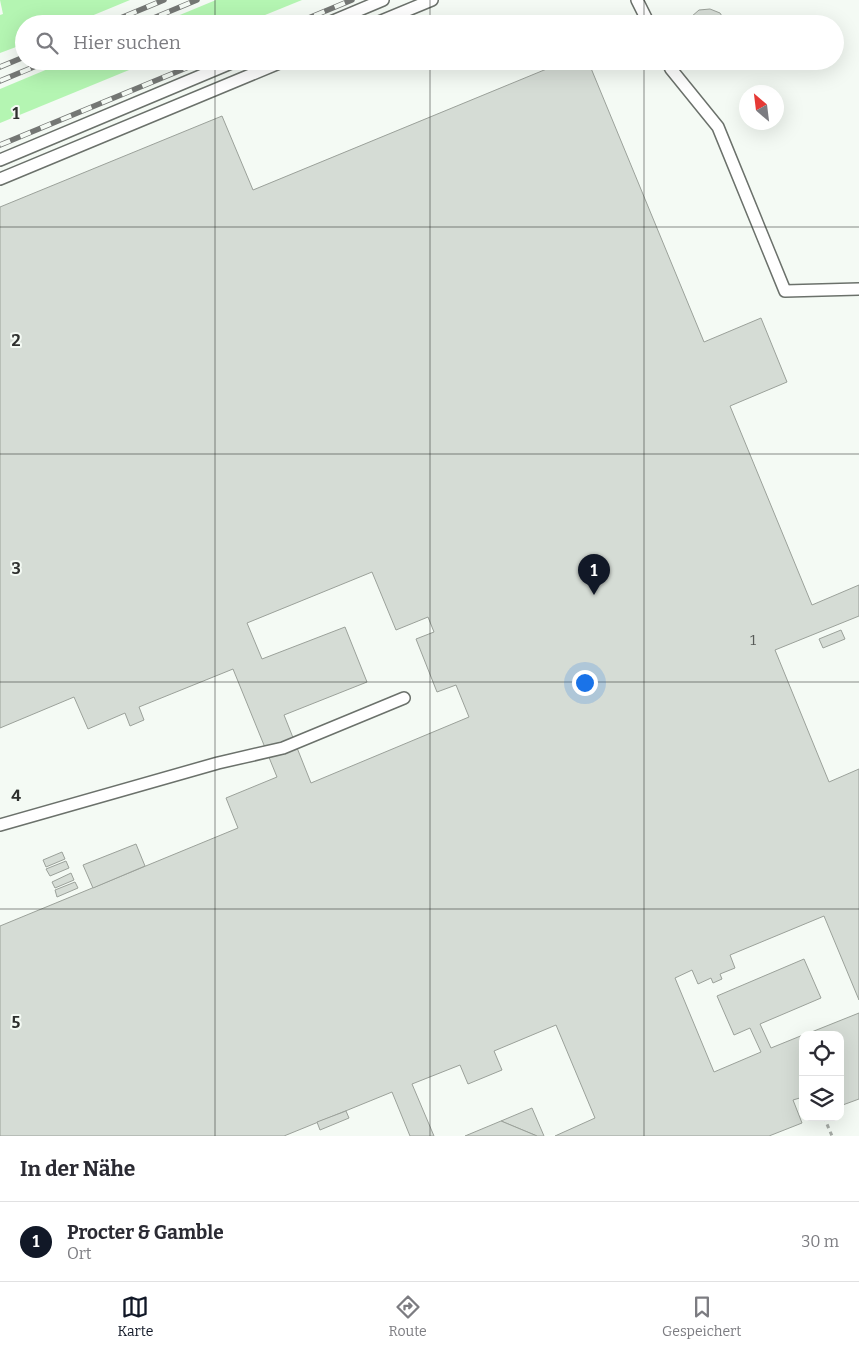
<!DOCTYPE html>
<html lang="de">
<meta charset="utf-8">
<style>
body{margin:0;font-family:Bitter,serif;background:#f2f2f3;color:#2b2b33}
.controls{position:absolute;right:15px;bottom:15px;display:grid;overflow:hidden;border-radius:10px;box-shadow:0 5px 20px #0002}
.controls button{width:45px;height:45px;display:grid;place-items:center;padding:0;border:0;border-bottom:1px solid #e1e1e2;background:#fff;color:#2b2b33;font:25px sans-serif}
.compass{position:absolute;left:739px;top:85px;width:45px;height:45px;border-radius:50%;background:#fff;box-shadow:0 5px 20px #0002;rotate:332deg}
.you{position:absolute;left:584px;top:682px;width:18px;height:18px;margin:-12px;border:4px solid #fff;border-radius:50%;background:#1a73e8;box-shadow:0 0 0 8px #1a73e833}
.badge{display:grid;place-items:center;width:32px;height:32px;border-radius:50%;background:#111827;color:#fff;font-size:16px;font-weight:700}
.pin{position:absolute;translate:-50% -41px;filter:drop-shadow(0 1px 2px #0008)}
.pin::after{content:'';position:absolute;top:26px;width:18px;height:15px;background:inherit;clip-path:polygon(0 0,100% 0,50% 100%)}
.list{margin:0;padding:0;list-style:none}
h2{display:flex;justify-content:space-between;align-items:center;height:65px;margin:0;padding:0 20px;font-size:21px}
h2 small{font-size:16px;font-weight:400;color:#7c7c81}
.list li{display:grid;grid-template-columns:32px 1fr auto;gap:15px;align-items:center;box-sizing:border-box;height:80px;padding:0 20px;border-top:1px solid #e1e1e2}
.list b{display:block;font-size:19px;white-space:nowrap}
.list p{margin:0;font-size:16px;white-space:nowrap;color:#7c7c81}
.list em{font-size:16px;font-style:normal;color:#7c7c81}
.icon{flex:none;width:28px;height:28px;fill:none;stroke:currentColor;stroke-width:2;stroke-linecap:round;stroke-linejoin:round}
.map{position:relative;flex:none;width:859px;height:1136px;overflow:hidden}
.search{position:absolute;background:#fff;box-shadow:0 5px 20px #0002;left:15px;right:15px;top:15px;height:55px;display:flex;align-items:center;gap:12px;box-sizing:border-box;padding:0 18px;border-radius:28px;color:#7c7c81;font-size:19px}
.sheet{height:145px;background:#fff}
nav{display:flex;justify-content:space-around;align-items:center;box-sizing:border-box;height:70px;border-top:1px solid #e1e1e2;background:#fff;font-size:14px;color:#7c7c81}
nav a{display:grid;justify-items:center;gap:2px}
nav .on{color:#111827}
.map>svg:first-child{display:block}
.green{fill:#b4f5b2}
.building{fill:#d5dcd5;stroke:#9ba19a;fill-rule:evenodd}
.lines{fill:none;stroke-linecap:round;stroke-linejoin:round}
.service-casing{stroke:#6b716b;stroke-width:14}
.path{stroke:#a6aba6;stroke-width:3;stroke-dasharray:4 4;stroke-linecap:butt}
.service{stroke:#fff;stroke-width:11}
.rail-casing{stroke:#747774;stroke-width:5.5}
.rail{stroke:#f4faf4;stroke-width:4;stroke-dasharray:11;stroke-linecap:butt}
.grid{fill:none;stroke:#2e302e;stroke-width:1;stroke-opacity:0.55}
.labels{text-anchor:middle;stroke-width:4;stroke-linejoin:round;paint-order:stroke}
.number-label{font-size:15px;fill:#585b58}
.grid-label{font-size:16px;text-anchor:middle;font-weight:bold;fill:#2e302e;stroke:#f4faf4;stroke-width:4;stroke-linejoin:round;paint-order:stroke}
</style>
<div class="map">
<svg width="859" height="1136" viewBox="0 0 859 1136">
<rect width="100%" height="100%" fill="#f4faf4"/>
<g class="green">
<polygon points="0,0 130,0 72,24 24,24 24,44 0,53 0,15 3,14"/>
<polygon points="216,0 302,0 243,24 158,24"/>
<polygon points="67,61 151,61 0,123 0,89"/>
</g>
<g class="building">
<polygon points="710,9 720,13 727,24 688,24 691,17 699,10"/>
<path d="M566,61H588L704,342L761,318L787,382L730,406L812,605L859,585V616L775,650L829,782L859,769V1000L824,916L730,955L735,968L720,974L722,979L713,983L711,978L698,984L692,970L675,978L714,1072L761,1052L750,1028L734,1035L717,996L804,959L821,998L760,1024L771,1048L803,1035V1097L793,1100L802,1123L769,1136H555L595,1118L556,1025L494,1051L502,1070L468,1084L460,1065L412,1084L434,1136H410L392,1092L284,1136H0V926L238,828L226,798L277,777L233,669L139,707L144,720L130,726L125,713L88,729L74,697L0,728V207L222,116L253,190ZM372,572L396,630L428,617L434,632L416,639L437,692L456,685L469,717L311,783L284,715L367,682L345,627L262,659L247,623Z"/>
<polygon points="841,630 845,639 823,648 819,639"/>
<polygon points="136,844 145,866 93,888 83,865"/>
<polygon points="62,852 65,859 46,867 43,860"/>
<polygon points="66,861 69,868 50,876 46,869"/>
<polygon points="71,873 74,880 55,888 52,882"/>
<polygon points="75,882 78,888 57,897 55,890"/>
<polygon points="859,1013 859,1099 840,1106 840,1035 804,1035"/>
<polygon points="532,1108 544,1136 537,1136 501,1121"/>
<polygon points="346,1111 349,1118 320,1130 317,1122"/>
<polygon points="501,1121 537,1136 465,1136"/>
</g>
<g class="lines">
<defs>
<g id="service">
<polyline points="637,0 649,24"/>
<polyline points="326,24 383,0"/>
<polyline points="374,24 432,0"/>
<polyline points="667,61 671,69 718,127 785,291 859,289"/>
<polyline points="0,160 236,61"/>
<polyline points="0,179 284,61"/>
<polyline points="0,825 218,763 283,748 404,698"/>
</g>
</defs>
<use href="#service" class="service-casing"/>
<polyline class="path" points="824,1117 832,1136"/>
<use href="#service" class="service"/>
<defs>
<g id="rail">
<polyline points="106,24 164,0"/>
<polyline points="139,24 197,0"/>
<polyline points="294,24 352,0"/>
<polyline points="0,67 24,57"/>
<polyline points="0,81 48,61"/>
<polyline points="0,145 203,61"/>
</g>
</defs>
<use href="#rail" class="rail-casing"/>
<use href="#rail" class="rail"/>
</g>
<path class="grid" d="M215,0V24M430,0V24M644,0V24M215,61V1136M430,61V1136M644,61V1136M0,227H859M0,454H859M0,682H859M0,909H859"/>
<g class="labels">
<g class="number-label">
<text x="753" y="645">1</text>
</g>
</g>
<g class="grid-label">
<text x="16" y="119">1</text>
<text x="16" y="346">2</text>
<text x="16" y="574">3</text>
<text x="16" y="801">4</text>
<text x="16" y="1028">5</text>
</g>
</svg>
<div class="controls">
<button><svg class="icon" aria-label="locate" viewBox="0 0 24 24"><circle cx="12" cy="12" r="6"/><path d="M12 2v4M12 18v4M2 12h4M18 12h4"/></svg></button>
<button><svg class="icon" aria-label="layers" viewBox="0 0 24 24"><path d="M12 4l9 5-9 5-9-5zM3 14l9 5 9-5"/></svg></button>
</div>
<svg class="compass" viewBox="-18 -18 36 36"><path d="M0-13l5 13h-10z" fill="#e53935"/><path d="M0 13l5-13h-10z" fill="#7c7c81"/></svg>
<div class="you"></div>
<div class="pin badge" style="left:594px;top:595px">1</div>
<div class="search"><svg class="icon" aria-label="search" viewBox="0 0 24 24"><circle cx="10" cy="10" r="6"/><path d="M15 15l6 6"/></svg>Hier suchen</div>
</div>
<section class="sheet">
<h2>In der Nähe<small></small></h2>
<ul class="list">
<li><span class="badge">1</span><div><b>Procter &amp; Gamble</b><p>Ort</p></div><em>30 m</em></li>
</ul>
</section>
<nav>
<a class="on"><svg class="icon" aria-label="map" viewBox="0 0 24 24"><path d="M3 6l6-2 6 2 6-2v14l-6 2-6-2-6 2zM9 4v14M15 6v14"/></svg>Karte</a>
<a><svg class="icon" aria-label="directions" viewBox="0 0 24 24"><path d="M12 3l9 9-9 9-9-9zM9 14v-3h6M13 9l2 2-2 2"/></svg>Route</a>
<a><svg class="icon" aria-label="saved" viewBox="0 0 24 24"><path d="M7 4h10v16l-5-4-5 4z"/></svg>Gespeichert</a>
</nav>
